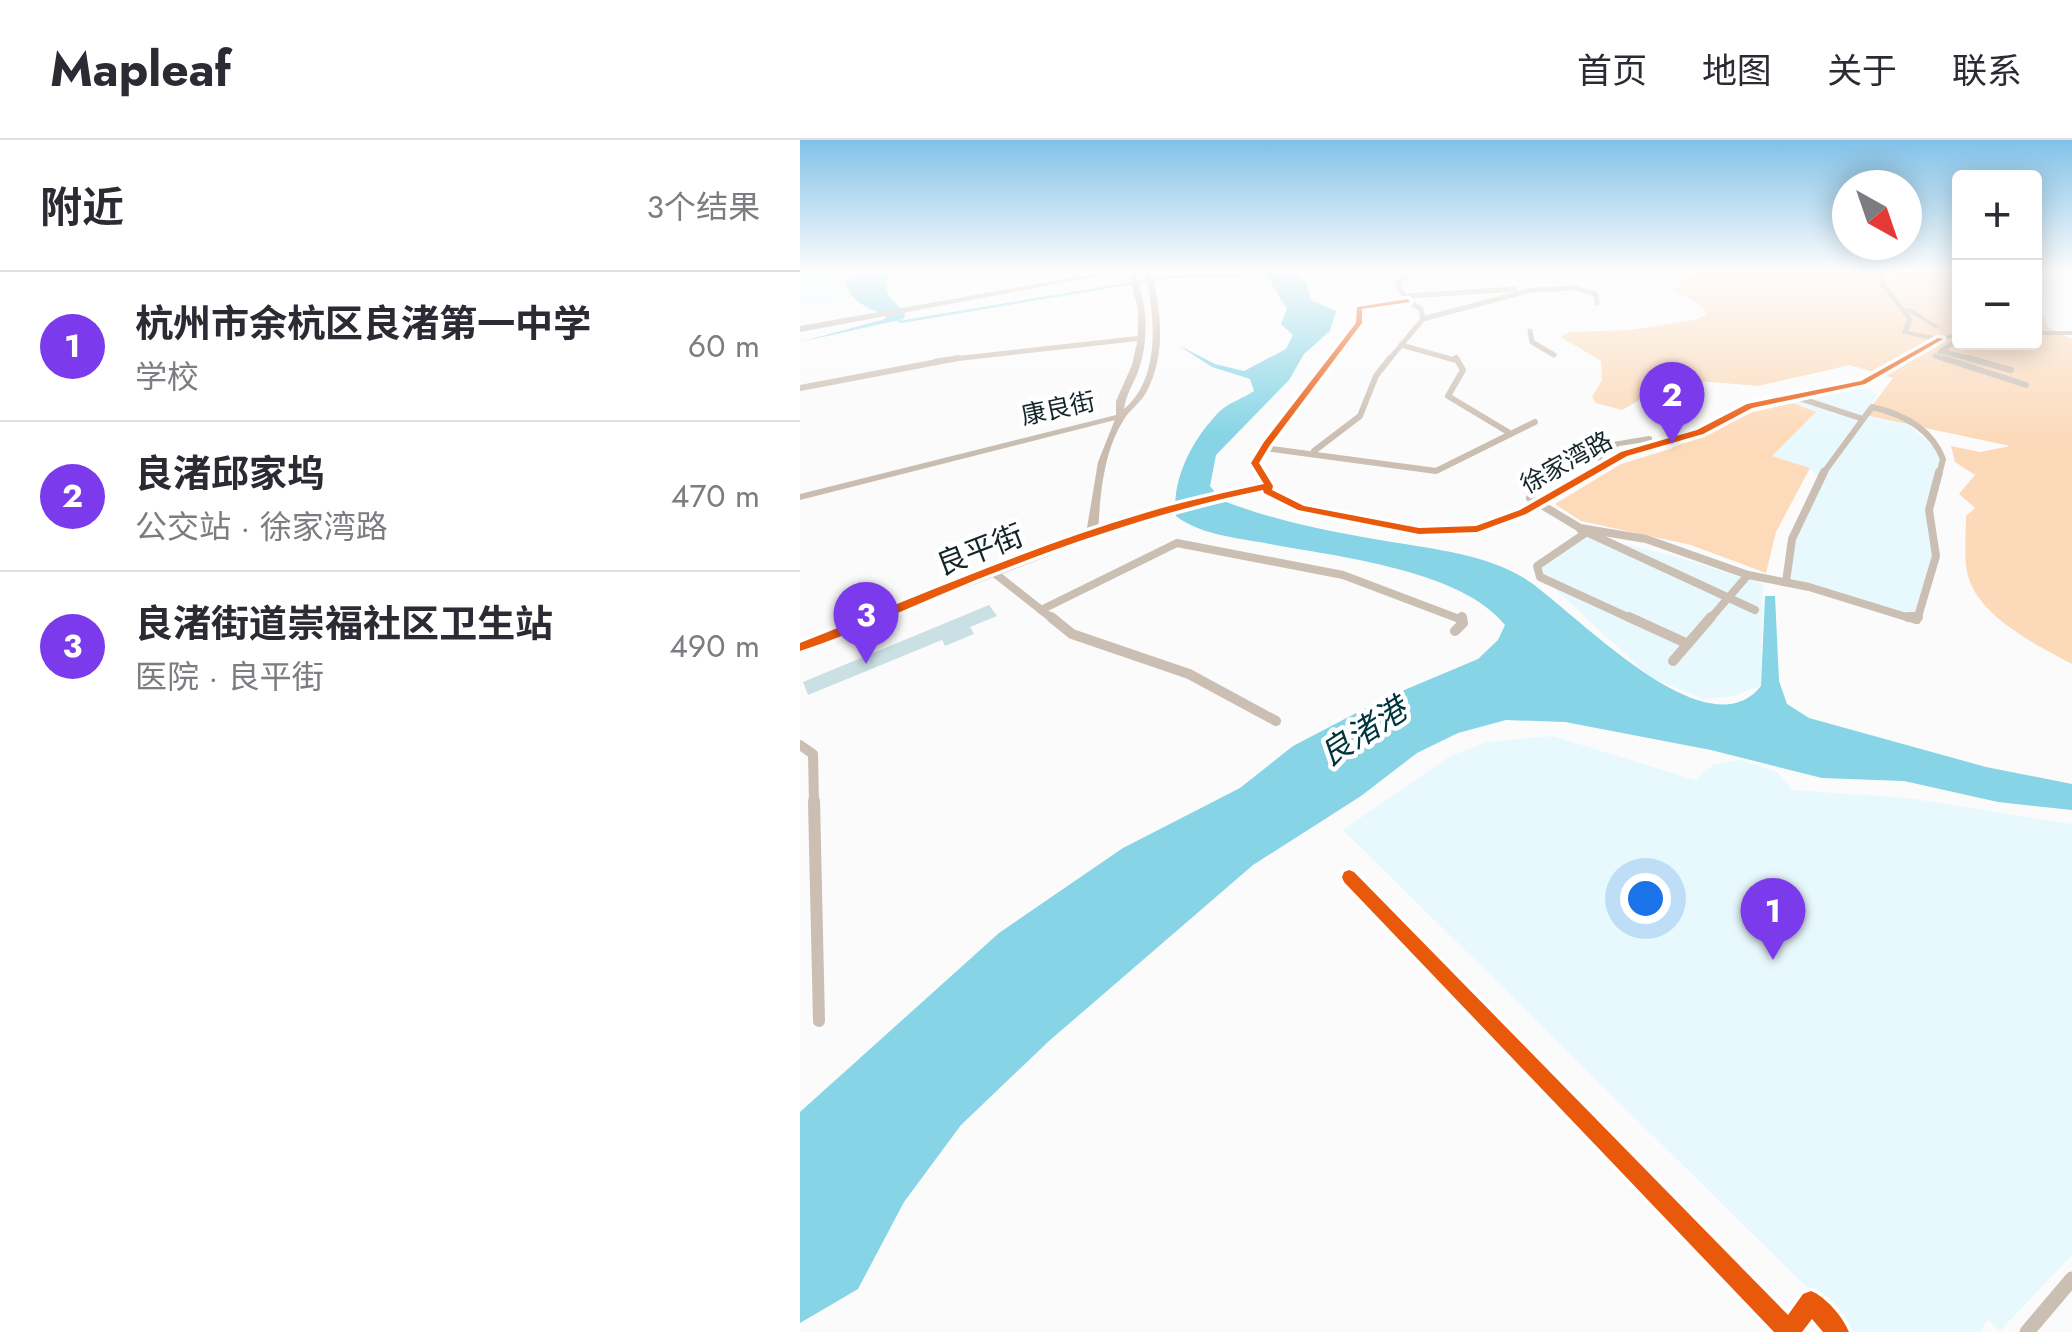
<!DOCTYPE html>
<html lang="zh">
<meta charset="utf-8">
<style>
body{margin:0;font-family:Jost,"Noto Sans SC",sans-serif;background:#f2f2f3;color:#2b2b33}
.controls{position:absolute;right:30px;top:30px;display:grid;overflow:hidden;border-radius:10px;box-shadow:0 5px 25px #0003}
.controls button{width:90px;height:90px;display:grid;place-items:center;padding:0;border:0;border-bottom:2px solid #e1e1e2;background:#fff;color:#2b2b33;font:50px sans-serif}
.compass{position:absolute;left:1032px;top:30px;width:90px;height:90px;border-radius:50%;background:#fff;box-shadow:0 5px 25px #0003;rotate:140deg}
.you{position:absolute;left:845px;top:758px;width:35px;height:35px;margin:-25px;border:8px solid #fff;border-radius:50%;background:#1a73e8;box-shadow:0 0 0 15px #1a73e833}
.badge{display:grid;place-items:center;width:65px;height:65px;border-radius:50%;background:#7c3aed;color:#fff;font-size:32px;font-weight:700}
.pin{position:absolute;translate:-50% -82px;filter:drop-shadow(0 2px 5px #0008)}
.pin::after{content:'';position:absolute;top:52px;width:35px;height:30px;background:inherit;clip-path:polygon(0 0,100% 0,50% 100%)}
.list{margin:0;padding:0;list-style:none}
h2{display:flex;justify-content:space-between;align-items:center;height:130px;margin:0;padding:0 40px;font-size:42px}
h2 small{font-size:32px;font-weight:400;color:#7c7c81}
.list li{display:grid;grid-template-columns:65px 1fr auto;gap:30px;align-items:center;box-sizing:border-box;height:150px;padding:0 40px;border-top:2px solid #e1e1e2}
.list b{display:block;font-size:38px;white-space:nowrap}
.list p{margin:0;font-size:32px;white-space:nowrap;color:#7c7c81}
.list em{font-size:32px;font-style:normal;color:#7c7c81}
.map{position:relative;flex:none;width:1272px;height:1192px;overflow:hidden}
header{display:flex;align-items:center;gap:60px;box-sizing:border-box;height:140px;padding:0 50px;background:#fff;border-bottom:2px solid #e1e1e2}
header strong{font-size:48px}
nav{display:flex;gap:55px;margin-inline-start:auto;font-size:35px}
main{display:flex}
aside{flex:1;background:#fff}
.map>svg:first-child{display:block}
.built{fill:#e8f9fd}
.green{fill:#fddaba}
.forest{fill:#fcd9b9}
.water{fill:#86d4e5}
.lines{fill:none;stroke-linecap:round;stroke-linejoin:round}
.stream{stroke:#86d4e5;stroke-width:2.5}
.building{fill:#cbe0e4}
.street-far5{stroke:#cbbeb2;stroke-width:5}
.street-far4{stroke:#cbbeb2;stroke-width:6}
.street-far3{stroke:#cbbeb2;stroke-width:8}
.street-far2{stroke:#cbbeb2;stroke-width:10}
.street-far1{stroke:#cbbeb2;stroke-width:12}
.street{stroke:#cbbeb2;stroke-width:15}
.secondary{fill:#c9bcb0;fill-rule:evenodd}
.primary{fill:#c9bbae;fill-rule:evenodd}
.highway{fill:#c5bbb2;fill-rule:evenodd}
.cycleway-casing{stroke:#fff;stroke-width:7}
.cycleway{fill:#e8590c;fill-rule:evenodd}
.labels{text-anchor:middle;stroke-width:9;stroke-linejoin:round;paint-order:stroke}
.far-street-label{font-size:25px;fill:#15262a;stroke:#fff}
.street-label{font-size:30px;fill:#15262a;stroke:#fff}
.water-label{font-size:32px;font-style:italic;fill:#00353e;stroke:#fff}
</style>
<header>
<strong>Mapleaf</strong>
<nav><a>首页</a><a>地图</a><a>关于</a><a>联系</a></nav>
</header>
<main>
<aside>
<h2>附近<small>3个结果</small></h2>
<ul class="list">
<li><span class="badge">1</span><div><b>杭州市余杭区良渚第一中学</b><p>学校</p></div><em>60 m</em></li>
<li><span class="badge">2</span><div><b>良渚邱家坞</b><p>公交站 · 徐家湾路</p></div><em>470 m</em></li>
<li><span class="badge">3</span><div><b>良渚街道崇福社区卫生站</b><p>医院 · 良平街</p></div><em>490 m</em></li>
</ul>
</aside>
<div class="map">
<svg width="1272" height="1192" viewBox="0 0 1272 1192">
<rect width="100%" height="100%" fill="#fbfbfb"/>
<g class="built">
<polygon points="0,130 58,130 41,140 40,149 51,157 0,167"/>
<polygon points="1060,248 1078,254 1065,274 1109,285 1142,314 1129,370 1136,416 1117,480 991,443 993,393 1021,341 1010,328 972,316 1016,272 993,263"/>
<polygon points="785,395 871,415 963,444 961,546 933,556 903,559 850,537 736,431 737,426"/>
<polygon points="753,596 895,640 914,624 941,620 977,632 992,650 1108,658 1272,684 1272,1115 1200,1191 1188,1180 1180,1192 1052,1192 543,690 650,616 687,602"/>
</g>
<polygon class="green" points="993,263 1016,272 972,316 1010,328 976,392 966,433 891,405 781,381 755,364 821,324 870,309 949,273"/>
<path class="forest" d="M894,130H1052L1096,139L1101,130H1146L1159,135L1160,202H1234L1235,170L1246,179L1247,187L1272,199V524C1237,505 1176,476 1167,432C1164,414 1166,394 1166,376L1175,368L1159,354L1175,335L1155,322L1151,306L1180,312L1210,306L1065,275L1093,238L1050,225L958,246L876,239L822,270L796,263L792,257L802,240L801,221L761,197L769,192L831,190L898,179L906,174L902,166L874,151Z"/>
<g class="water">
<path d="M67,130H102L87,136C83,154 93,161 105,172L104,179L0,202L85,179L86,175C70,170 48,160 45,142Z"/>
<path d="M463,130H492L505,141L511,160L536,171L530,191L504,214L489,240L416,315L410,346L421,360C475,381 535,393 592,402C634,409 687,415 724,438C771,467 906,616 961,546L965,456H975L979,541L987,564L1009,578L1186,627L1272,644V670L1198,662L1104,641L1022,638L911,610L765,582L706,580L658,593L617,613L561,656L453,725L249,901L161,985L104,1062L58,1149L0,1183V972L199,793L323,708L440,648L493,606L583,559L678,519L698,500L705,485C661,429 532,416 465,403C437,398 398,394 376,376C371,338 394,297 420,271C428,263 444,258 454,251L450,239L412,227L378,205L415,224L444,231L486,209L493,195L481,184L487,169Z"/>
</g>
<g class="lines">
<polyline class="stream" points="96,177 100,182 369,137 471,135"/>
</g>
<polygon class="building" points="189,465 197,476 170,487 174,494 145,506 142,500 8,555 3,542"/>
<g class="lines">
<g class="street-far5">
<polyline points="608,156 715,149"/>
<polyline points="623,179 731,150 775,148 796,154 797,163"/>
<polyline points="730,191 732,202 754,215"/>
<polyline points="601,205 658,221"/>
<polyline points="1141,211 1178,221"/>
<polyline points="1140,212 1160,198"/>
<polyline points="1135,216 1150,221"/>
<polyline points="136,221 342,198"/>
<polyline points="531,221 559,183 559,168 608,161"/>
<polyline points="588,221 623,179 621,169 608,161 597,144 612,130"/>
</g>
<g class="street-far4">
<polyline points="656,218 663,230 648,256 708,292"/>
<polyline points="1143,218 1226,245"/>
<polyline points="1168,218 1211,230"/>
<polyline points="0,248 158,218"/>
<polyline points="990,255 1060,278"/>
<polyline points="464,308 636,331 735,282"/>
<polyline points="514,311 560,276 576,236 590,218"/>
<polyline points="462,335 455,323 533,218"/>
<path d="M1022,335L1072,267C1103,274 1131,288 1143,319L1139,335"/>
</g>
<g class="street-far3">
<polyline points="730,358 780,388 846,399 948,435 1009,447 1116,480"/>
<polyline points="323,384 469,346 461,332"/>
<polyline points="780,389 955,470"/>
<polyline points="784,394 737,426 740,437 834,480"/>
<polyline points="193,432 254,480"/>
<polyline points="986,442 992,399 1024,332"/>
<polyline points="241,470 377,403 543,435 662,480"/>
<polyline points="909,480 948,435"/>
<polyline points="1117,480 1136,416 1129,370 1139,332"/>
</g>
<g class="street-far2">
<polyline points="251,477 272,494 389,534 476,581"/>
<polyline points="829,477 888,504"/>
<polyline points="1108,477 1118,477"/>
<polyline points="655,491 663,483 662,477"/>
<polyline points="873,521 911,477"/>
<polyline points="0,605 13,614 14,663"/>
</g>
<g class="street-far1">
<polyline points="14,661 19,881"/>
<polyline points="549,737 704,897"/>
</g>
<g class="street">
<polyline points="701,894 989,1192 1011,1162 1038,1192"/>
<polyline points="1227,1192 1272,1139"/>
</g>
<g class="secondary">
<polygon points="1079,130 1085,130 1083,141 1105,169 1110,168 1140,187 1135,188 1107,171 1113,179 1108,191 1140,197 1160,192 1160,196 1132,203 1115,220 1066,245 952,268 903,294 827,316 726,374 677,392 619,394 498,370 462,351 466,344 469,343 474,346 472,350 504,366 619,388 676,386 720,370 821,312 897,290 947,264 1061,241 1109,216 1131,200 1102,193 1107,179 1077,141"/>
<rect x="1234" y="191" width="38" height="4"/>
<polygon points="320,274 324,276 323,278 0,360 0,354"/>
<polygon points="849,296 852,297 852,301 819,306 799,321 792,319 813,302"/>
<polygon points="323,381 328,384 327,386 0,511 0,502"/>
</g>
<path class="primary" d="M328,130H334C347,163 350,197 338,232C333,244 326,255 324,269C362,237 355,172 344,130H350C362,169 366,214 347,251C341,263 329,270 323,281C303,313 300,357 298,394L292,397L286,394L298,322L316,277V261L332,225L338,198V170Z"/>
<polygon class="highway" points="315,130 331,130 0,192 0,186"/>
<defs>
<g id="cycleway">
<path d="M608,159L610,162L562,169V183L470,305L459,323L473,346L472,350L504,366L619,388L676,386L720,370L821,312L897,290L947,264L1061,241L1138,198L1143,199L1065,244L952,268L903,294L827,316L726,374L677,392L619,394L498,370L464,353L463,350C365,370 271,402 178,439C119,463 60,491 0,511V503C114,458 227,408 345,373C384,361 424,353 464,344L451,323L464,302L556,183L557,167Z"/>
<path d="M549,730L554,732L988,1175L1003,1154L1011,1151C1026,1157 1043,1177 1049,1192H1023L1012,1179L1002,1192H974L544,742L542,737L544,732Z"/>
</g>
</defs>
<use href="#cycleway" class="cycleway-casing"/>
<use href="#cycleway" class="cycleway"/>
</g>
<linearGradient id="sky" x2="0" y2="1"><stop stop-color="#81c1e7"/><stop offset="0.44" stop-color="#fdfdfd"/><stop offset="1" stop-color="#fdfdfd" stop-opacity="0"/></linearGradient>
<rect width="1272" height="297" fill="url(#sky)"/>
<g class="labels">
<g class="far-street-label">
<text transform="translate(258 268) rotate(-12)" y="9">康良街</text>
<text transform="translate(766 322) rotate(-29)" y="9">徐家湾路</text>
</g>
<g class="street-label">
<text transform="translate(180 410) rotate(-21)" y="10">良平街</text>
</g>
<g class="water-label">
<text transform="translate(563 592) rotate(-33)" y="11">良渚港</text>
</g>
</g>
</svg>
<div class="controls">
<button>+</button>
<button>−</button>
</div>
<svg class="compass" viewBox="-18 -18 36 36"><path d="M0-13l5 13h-10z" fill="#e53935"/><path d="M0 13l5-13h-10z" fill="#7c7c81"/></svg>
<div class="you"></div>
<div class="pin badge" style="left:973px;top:820px">1</div>
<div class="pin badge" style="left:872px;top:304px">2</div>
<div class="pin badge" style="left:66px;top:524px">3</div>
</div>
</main>
